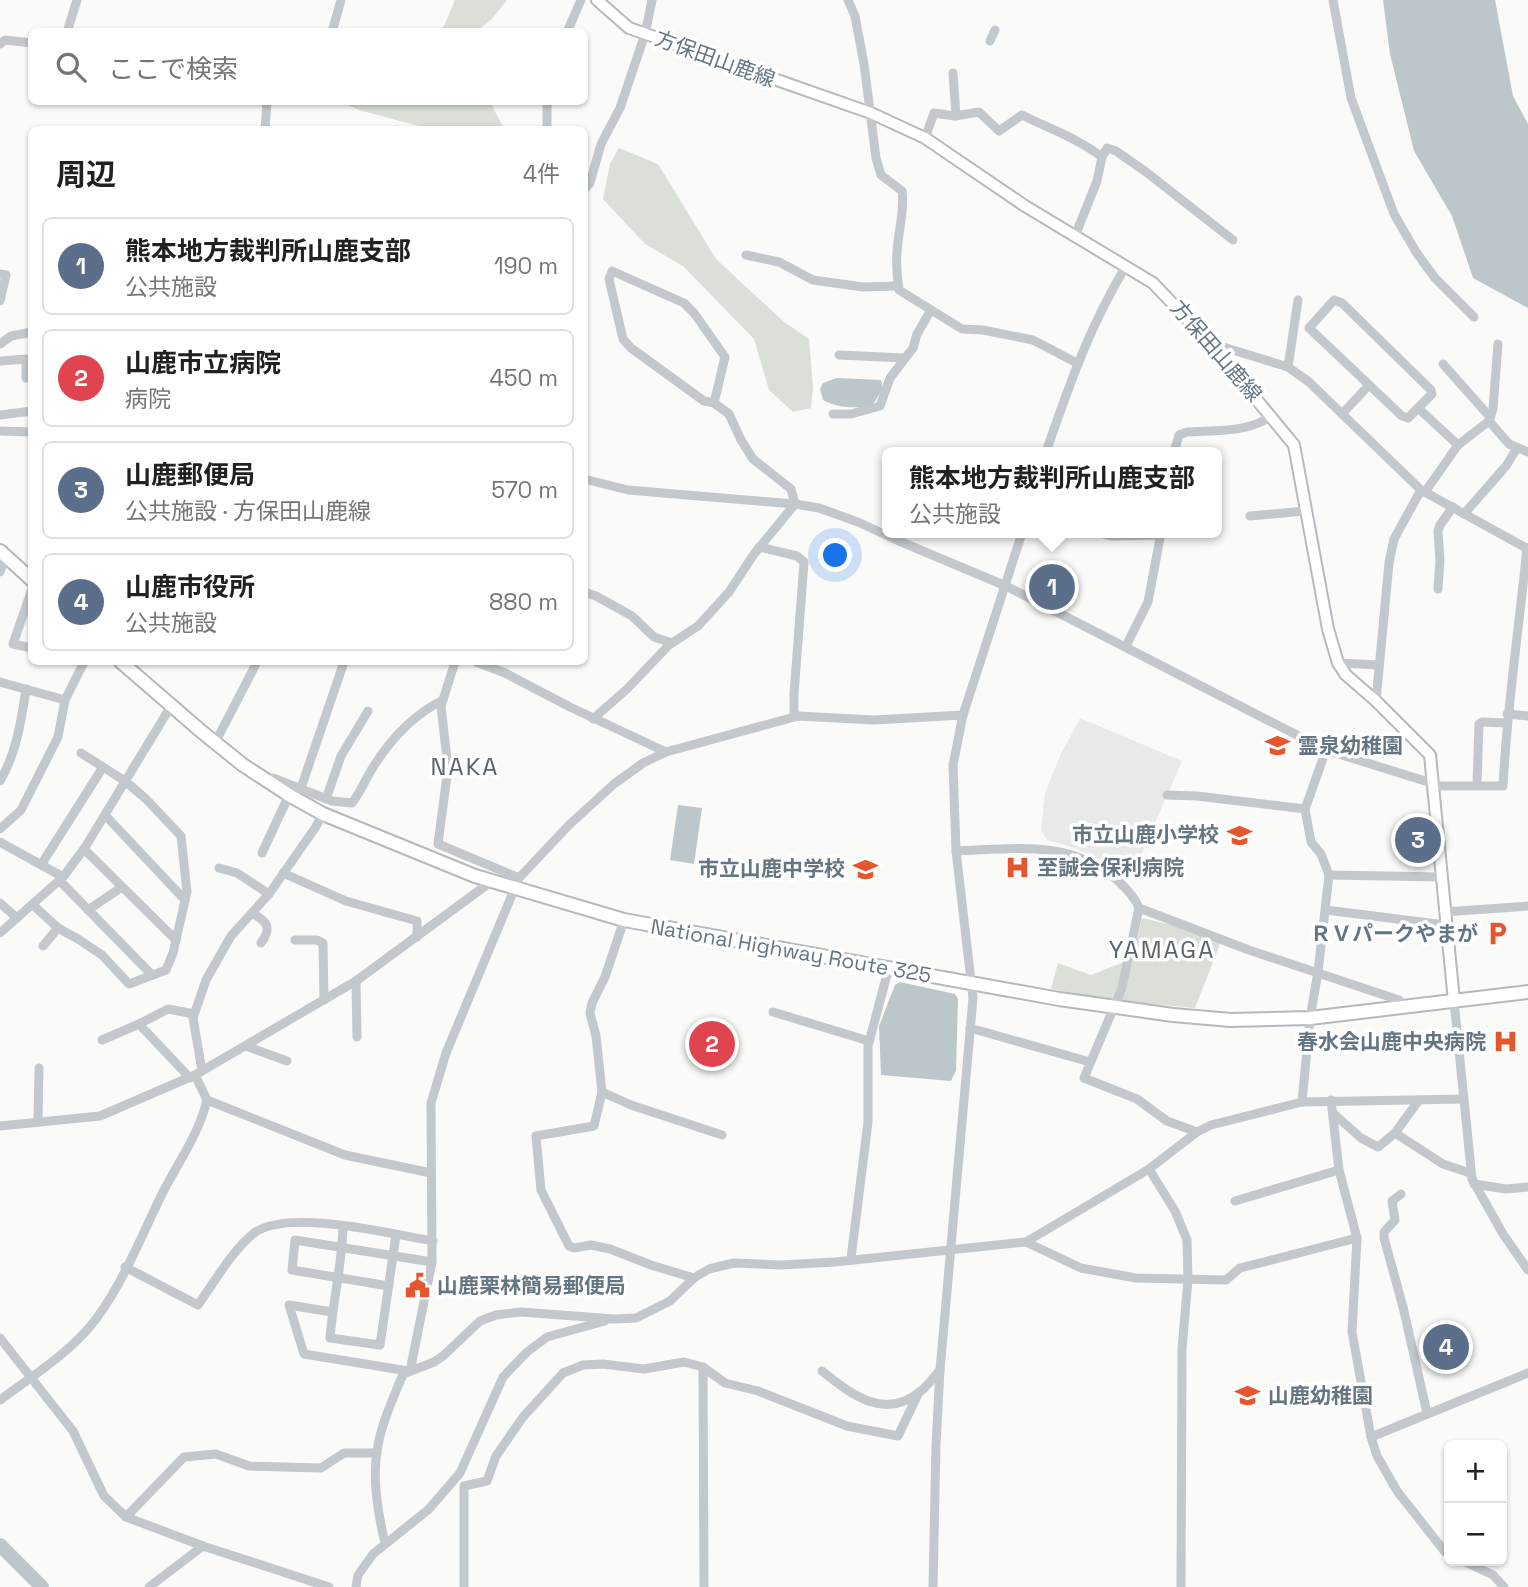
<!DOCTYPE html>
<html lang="ja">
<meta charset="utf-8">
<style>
body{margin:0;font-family:"Space Grotesk","Noto Sans JP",sans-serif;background:#f2f2f2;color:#202124}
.controls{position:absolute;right:21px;bottom:21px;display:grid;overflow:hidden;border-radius:10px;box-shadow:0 2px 5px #0004}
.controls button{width:63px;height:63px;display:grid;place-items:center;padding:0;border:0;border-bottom:2px solid #e0e0e0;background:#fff;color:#202124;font:35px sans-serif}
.you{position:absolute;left:836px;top:556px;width:24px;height:24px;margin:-18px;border:5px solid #fff;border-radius:50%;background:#1a73e8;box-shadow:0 0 0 10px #1a73e833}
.badge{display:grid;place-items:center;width:46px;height:46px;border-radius:50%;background:#2563eb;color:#fff;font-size:23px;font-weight:700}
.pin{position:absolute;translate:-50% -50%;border:4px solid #fff;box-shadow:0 2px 7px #0006}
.popup{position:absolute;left:882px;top:447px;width:340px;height:91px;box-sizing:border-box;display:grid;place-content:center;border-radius:10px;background:#fff;filter:drop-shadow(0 2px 5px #0005);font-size:23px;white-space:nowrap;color:#757577}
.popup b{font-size:26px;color:#202124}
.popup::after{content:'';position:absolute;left:50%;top:100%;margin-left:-14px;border:14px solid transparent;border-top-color:#fff}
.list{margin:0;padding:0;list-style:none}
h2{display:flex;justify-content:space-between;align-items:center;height:91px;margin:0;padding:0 28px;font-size:30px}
h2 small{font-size:23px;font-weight:400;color:#757577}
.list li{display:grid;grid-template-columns:46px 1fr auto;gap:21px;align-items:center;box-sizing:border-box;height:98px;margin:0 14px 14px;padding:0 14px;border:2px solid #e0e0e0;border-radius:10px}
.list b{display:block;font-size:26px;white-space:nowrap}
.list p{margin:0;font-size:23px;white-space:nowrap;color:#757577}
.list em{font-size:23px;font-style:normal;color:#757577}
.icon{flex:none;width:38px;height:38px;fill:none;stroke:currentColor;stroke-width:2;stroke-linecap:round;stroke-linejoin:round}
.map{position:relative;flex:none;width:1528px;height:1587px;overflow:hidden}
.search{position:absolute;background:#fff;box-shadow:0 2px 5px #0004;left:28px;top:28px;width:560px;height:77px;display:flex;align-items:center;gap:18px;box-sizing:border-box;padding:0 24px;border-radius:10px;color:#757577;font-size:26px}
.panel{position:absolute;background:#fff;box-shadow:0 2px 5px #0004;left:28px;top:126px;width:560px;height:539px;border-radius:10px}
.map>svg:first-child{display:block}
.built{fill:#e8e9e9}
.green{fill:#dadfd7}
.water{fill:#bbc7cb}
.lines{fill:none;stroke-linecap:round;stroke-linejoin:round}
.river{stroke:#bbc7cb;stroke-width:14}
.major-casing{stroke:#b5babe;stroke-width:14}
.highway-casing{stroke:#b4b9bd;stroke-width:16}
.minor{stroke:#c3c8cc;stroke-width:9}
.major{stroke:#fff;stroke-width:10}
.highway{stroke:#fff;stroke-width:12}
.labels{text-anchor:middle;stroke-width:7;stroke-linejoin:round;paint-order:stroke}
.street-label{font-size:21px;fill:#657683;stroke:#fff}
.poi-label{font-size:21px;font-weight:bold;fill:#657683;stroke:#fff;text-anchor:start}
.quarter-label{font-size:24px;letter-spacing:2px;fill:#57646e;stroke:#fff}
</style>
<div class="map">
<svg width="1528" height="1587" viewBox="0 0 1528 1587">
<rect width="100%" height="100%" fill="#fafaf8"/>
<polygon class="built" points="1080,718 1182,761 1130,880 1108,863 1077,849 1047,840 1041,830 1045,793 1060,756"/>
<g class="green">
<polygon points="455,0 507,0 492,19 477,31 440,31 445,24"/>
<polygon points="341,102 490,102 504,129 430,129 359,110"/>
<polygon points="619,148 658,164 716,259 784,322 809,339 813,388 811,408 793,412 769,390 754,339 683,266 645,244 603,199 610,164"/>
<polygon points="1142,918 1184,928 1220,944 1195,1008 1120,1001 1126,990"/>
<polygon points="1124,962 1119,986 1111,1001 1051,989 1058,963 1091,975"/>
</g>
<g class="water">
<polygon points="1383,0 1495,0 1513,96 1528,124 1528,308 1473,278 1452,216 1414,151 1390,54"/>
<path d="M837,378L881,380L883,388L872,406C854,408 840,409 823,400L820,389L823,383Z"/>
<polygon points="678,805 702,808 694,864 670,860"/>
<polygon points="900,982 955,994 958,999 956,1070 951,1081 881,1075 879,1026 895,985"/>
</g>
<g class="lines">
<polyline class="river" points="0,1545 42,1587"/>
<defs>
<polyline id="major" points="597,0 629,28 871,113 925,138 1025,206 1153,283 1210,343 1294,445 1328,629 1338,663 1346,675 1376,701 1430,755 1454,1001"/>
<g id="highway">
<polyline points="0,551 32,580"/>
<polyline points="121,662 202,732 243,765 289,795 323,814 475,876 624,920 1059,999 1173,1015 1231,1020 1310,1018 1528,992"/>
</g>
</defs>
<use href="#major" class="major-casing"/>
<use href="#highway" class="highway-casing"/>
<g class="minor">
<path d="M848,0L855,16L864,64L876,158L881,175L902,191C905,212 898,231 897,252C896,265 897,277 899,290L962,329L983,330L1033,340L1077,363"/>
<polyline points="1333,0 1351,98 1394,214 1416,252 1435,278 1474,317"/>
<polyline points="67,32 77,0"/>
<polyline points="332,32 341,0"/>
<polyline points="567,32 581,0"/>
<polyline points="990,41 995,30"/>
<polyline points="0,44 5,40 32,43"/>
<polyline points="953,73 956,116"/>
<polyline points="547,102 547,130"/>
<polyline points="265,130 267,102"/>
<path d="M925,138L934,113L955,116L979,112L999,131L1022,115C1050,129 1077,138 1102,157"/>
<polyline points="584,190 590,183 601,144 620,108 645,34 652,0"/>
<polyline points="1075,236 1097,181 1102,157 1107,148 1116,151 1146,172 1233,240"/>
<polyline points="746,255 779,262 813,280 863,287 898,286"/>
<polyline points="0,274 6,275 0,301"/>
<polyline points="1210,343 1288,367 1309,382 1421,490 1528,549"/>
<polyline points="0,344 11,336 32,332"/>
<polyline points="839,355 905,358"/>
<polyline points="0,361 26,359 26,378"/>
<polyline points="1443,364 1490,417"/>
<polyline points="1288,367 1298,300"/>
<polyline points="1418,408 1432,394 1431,390 1342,303 1334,300 1309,328 1402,416 1408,418 1418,408 1458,445"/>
<polyline points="833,414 851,414 880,406 890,378 913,348 917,334 931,310"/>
<polyline points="1342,414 1369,385"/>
<polyline points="0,415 32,411"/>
<polyline points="1489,421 1509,444 1528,452"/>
<polyline points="0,431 32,432"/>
<path d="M1046,452C1069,386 1089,327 1126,266"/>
<path d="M1174,452L1179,435L1187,432C1215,430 1248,433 1271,416"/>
<path d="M584,479L628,490L795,504L819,508L858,522L899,541L1006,586L1326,750L1441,786H1503C1507,706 1519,628 1527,548"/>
<polyline points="1425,492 1458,445 1489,421 1493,409 1498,344"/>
<polyline points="1464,514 1506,466 1517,448"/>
<polyline points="1250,516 1305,511"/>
<polyline points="1099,533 1111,536 1160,535"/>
<polyline points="759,547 797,556 804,562 794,694 794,717"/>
<polyline points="0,572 6,556"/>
<polyline points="32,589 13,644 32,648"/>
<polyline points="1438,589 1440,560 1438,531 1440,525 1453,507"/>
<polyline points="584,592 596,596 632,616 654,637 672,643"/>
<polyline points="1126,646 1148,602 1161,533"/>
<polyline points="455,662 441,706 448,768 438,844 519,878"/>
<polyline points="476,662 505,673 570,707 666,752"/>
<polyline points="1338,663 1379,665"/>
<polyline points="0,682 65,700"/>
<polyline points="1376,701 1389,563 1394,539 1421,490"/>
<polyline points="1507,714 1528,716"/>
<polyline points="593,719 627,689 669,645 698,626 729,592 754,554 795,504 791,489 753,459 741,440 729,414 714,403 725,357 694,313 684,303 612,271 609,279 623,339 631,348 704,401 714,403"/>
<polyline points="215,743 257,662"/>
<path d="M0,781C17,752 21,721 26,689"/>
<path d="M268,781L273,778L332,801L352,803C360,793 365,780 372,769C389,741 413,715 443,700"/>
<polyline points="1477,785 1479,724 1482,722 1506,723"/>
<polyline points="301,788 344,662"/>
<polyline points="1167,795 1197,796 1305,809"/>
<polyline points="326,799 341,756 368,711"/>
<polyline points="105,815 185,900"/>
<polyline points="0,829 21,810 58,737 65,700 84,662"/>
<polyline points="0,842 63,877"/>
<polyline points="84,849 176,940"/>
<path d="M956,851C1013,849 1069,839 1116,879C1125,887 1135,897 1139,908L1122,988L1084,1078L1137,1099L1167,1121L1197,1132"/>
<polyline points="262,853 289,795"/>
<polyline points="41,865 103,767"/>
<polyline points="219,868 237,873 269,894"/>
<polyline points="283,873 346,901 417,921 417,937"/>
<polyline points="1329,875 1441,877"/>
<polyline points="59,880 152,975"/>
<polyline points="0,903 17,918"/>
<polyline points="33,905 58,928 78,939 102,955 129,984 166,970 173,953 187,892 181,836 146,799 125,781 81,753"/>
<polyline points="1139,908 1249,950 1399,1000 1399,1006"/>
<polyline points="88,910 122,887"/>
<polyline points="1326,910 1445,925"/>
<polyline points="1444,912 1528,906"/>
<path d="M252,913C266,921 273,927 261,943"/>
<polyline points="624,920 605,977 592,1003 590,1013 596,1036 602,1092 631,1105 722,1135"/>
<polyline points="0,933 63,877 84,849 171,706"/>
<polyline points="295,940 317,940 323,943 324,1000"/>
<polyline points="43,946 58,928"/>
<polyline points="356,981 357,1037"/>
<polyline points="1454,1001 1472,1179 1503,1234 1528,1270"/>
<polyline points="773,1012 869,1041"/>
<polyline points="970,1028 1090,1062"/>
<polyline points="102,1040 139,1024"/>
<polyline points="246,1046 287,1061"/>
<polyline points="202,1071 193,1018 206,980 231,936 269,894 315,828 323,814"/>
<polyline points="190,1078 139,1024 168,1009 194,1014"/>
<polyline points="602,1092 594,1126 536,1136 541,1190 569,1246 574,1248 591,1245 610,1249 651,1265 694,1278"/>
<polyline points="207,1100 345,1155 431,1173"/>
<polyline points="1331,1100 1339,1170 1357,1238 1352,1332 1371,1437 1377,1456 1397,1491 1445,1552 1449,1554"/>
<polyline points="1302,1102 1310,1018 1318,972 1329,875 1321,854 1311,842 1305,809 1326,750"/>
<polyline points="1334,1114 1361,1138 1378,1147 1395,1133 1419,1100"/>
<polyline points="38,1121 39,1068"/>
<polyline points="0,1126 100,1116 195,1075 356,981 492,881"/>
<polyline points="1395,1133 1443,1164 1470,1173"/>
<polyline points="1149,1169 1175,1211 1187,1240 1188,1279 1182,1349 1181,1587"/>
<polyline points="1474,1184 1506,1189 1528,1187"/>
<polyline points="1401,1194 1392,1201 1395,1220 1384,1232 1384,1238 1403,1307 1427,1413"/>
<polyline points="1235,1201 1339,1170"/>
<path d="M343,1227C342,1265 333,1300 330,1338L380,1345L396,1235"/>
<polyline points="1026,1242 1081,1268 1136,1278 1226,1280 1240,1268 1357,1238"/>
<polyline points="851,1258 868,1122 868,1046 889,967"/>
<path d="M125,1267L198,1305C213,1284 234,1248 254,1233C289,1208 390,1234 433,1241"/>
<polyline points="389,1286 292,1270 295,1240 432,1262"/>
<polyline points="332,1312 289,1305 304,1354 408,1371"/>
<polyline points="0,1338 73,1431 104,1496 126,1517 203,1546 329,1587"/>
<polyline points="703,1367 704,1587"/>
<polyline points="410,1371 432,1262 431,1103 446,1053 519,878 569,825 614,784 643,763 666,752 798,716 874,720 963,715"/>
<path d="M822,1371C852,1395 885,1421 921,1391C928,1385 934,1377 940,1370"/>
<path d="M0,1400C30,1378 63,1357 88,1329C120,1292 141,1236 163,1192C179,1161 199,1134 207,1100L195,1075"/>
<polyline points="1371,1437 1528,1373"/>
<polyline points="126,1517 184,1457 216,1454 249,1466 321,1468 344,1453 377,1453"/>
<path d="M385,1543C378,1514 372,1481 377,1451C381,1424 393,1399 403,1374L434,1362L443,1356L480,1321L496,1315L521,1312L614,1319L636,1318L670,1301L694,1278L709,1269L734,1263L781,1265L835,1262L1026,1242L1149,1169L1197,1132L1211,1125L1302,1102L1464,1099"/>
<polyline points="1463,1561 1493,1575 1504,1587"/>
<polyline points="149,1587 203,1546"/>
<polyline points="356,1587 358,1575 373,1554 429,1509 460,1473 503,1377 527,1352 547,1337 605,1321"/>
<polyline points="464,1587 464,1486 487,1481 496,1456 523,1417 563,1373 583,1365 603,1364 644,1369 684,1362 703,1367 725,1383 758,1391 847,1426 898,1436 919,1392"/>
<polyline points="933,1587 936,1445 940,1370 973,998 956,851 953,765 963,715 1022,533"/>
</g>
<use href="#major" class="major"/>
<use href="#highway" class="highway"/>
</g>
<defs>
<symbol id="school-bare" viewBox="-9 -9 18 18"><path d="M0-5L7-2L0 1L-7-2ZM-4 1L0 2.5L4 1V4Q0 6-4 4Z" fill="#e4572e" stroke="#fff" stroke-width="2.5" paint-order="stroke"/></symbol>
<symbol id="hospital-bare" viewBox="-9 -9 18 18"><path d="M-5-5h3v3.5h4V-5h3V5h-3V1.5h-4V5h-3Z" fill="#e4572e" stroke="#fff" stroke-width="2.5" paint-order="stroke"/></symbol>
<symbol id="parking-bare" viewBox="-9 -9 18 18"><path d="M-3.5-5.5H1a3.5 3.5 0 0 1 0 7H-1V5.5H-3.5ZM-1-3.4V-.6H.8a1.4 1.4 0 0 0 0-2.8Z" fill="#e4572e" stroke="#fff" stroke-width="2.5" paint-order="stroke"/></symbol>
<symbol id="civic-bare" viewBox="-9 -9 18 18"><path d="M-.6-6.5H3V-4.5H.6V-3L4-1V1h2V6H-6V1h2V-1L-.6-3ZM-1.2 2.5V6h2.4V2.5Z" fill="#e4572e" stroke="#fff" stroke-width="2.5" paint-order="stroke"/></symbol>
</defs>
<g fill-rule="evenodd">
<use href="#school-bare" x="1260" y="728" width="35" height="35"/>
<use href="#school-bare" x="1222" y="818" width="35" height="35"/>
<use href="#hospital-bare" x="1000" y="850" width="35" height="35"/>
<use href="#school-bare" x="848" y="852" width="35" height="35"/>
<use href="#parking-bare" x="1480" y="916" width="35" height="35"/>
<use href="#hospital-bare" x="1488" y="1024" width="35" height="35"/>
<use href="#civic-bare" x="400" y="1268" width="35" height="35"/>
<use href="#school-bare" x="1230" y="1378" width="35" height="35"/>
</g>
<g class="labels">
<g class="street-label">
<text transform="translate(715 59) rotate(20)" y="7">方保田山鹿線</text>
<text transform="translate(1216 351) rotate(49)" y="7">方保田山鹿線</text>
<text transform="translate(791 951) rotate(10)" y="7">National Highway Route 325</text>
</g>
<g class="poi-label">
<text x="1298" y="753">霊泉幼稚園</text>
<text x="1219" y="842" text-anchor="end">市立山鹿小学校</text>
<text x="1037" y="875">至誠会保利病院</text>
<text x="845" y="876" text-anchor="end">市立山鹿中学校</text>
<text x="1478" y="941" text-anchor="end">ＲＶパークやまが</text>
<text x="1486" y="1049" text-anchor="end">春水会山鹿中央病院</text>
<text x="437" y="1293">山鹿栗林簡易郵便局</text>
<text x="1268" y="1403">山鹿幼稚園</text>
</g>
<g class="quarter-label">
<text x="465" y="775">NAKA</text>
<text x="1162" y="958">YAMAGA</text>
</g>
</g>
</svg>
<div class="controls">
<button>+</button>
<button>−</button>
</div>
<div class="you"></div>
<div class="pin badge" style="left:1052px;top:587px;background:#5c6f8a">1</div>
<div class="popup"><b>熊本地方裁判所山鹿支部</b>公共施設</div>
<div class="pin badge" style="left:712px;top:1044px;background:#e0444e">2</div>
<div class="pin badge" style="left:1418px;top:840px;background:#5c6f8a">3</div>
<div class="pin badge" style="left:1446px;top:1347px;background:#5c6f8a">4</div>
<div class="search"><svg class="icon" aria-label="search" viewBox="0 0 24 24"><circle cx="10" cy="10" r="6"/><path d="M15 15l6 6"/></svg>ここで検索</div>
<section class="panel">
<h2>周辺<small>4件</small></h2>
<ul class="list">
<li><span class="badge" style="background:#5c6f8a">1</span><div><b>熊本地方裁判所山鹿支部</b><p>公共施設</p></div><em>190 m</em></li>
<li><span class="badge" style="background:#e0444e">2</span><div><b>山鹿市立病院</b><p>病院</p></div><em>450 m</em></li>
<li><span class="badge" style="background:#5c6f8a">3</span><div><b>山鹿郵便局</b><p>公共施設 · 方保田山鹿線</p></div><em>570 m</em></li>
<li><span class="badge" style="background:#5c6f8a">4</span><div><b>山鹿市役所</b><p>公共施設</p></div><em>880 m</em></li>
</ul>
</section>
</div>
